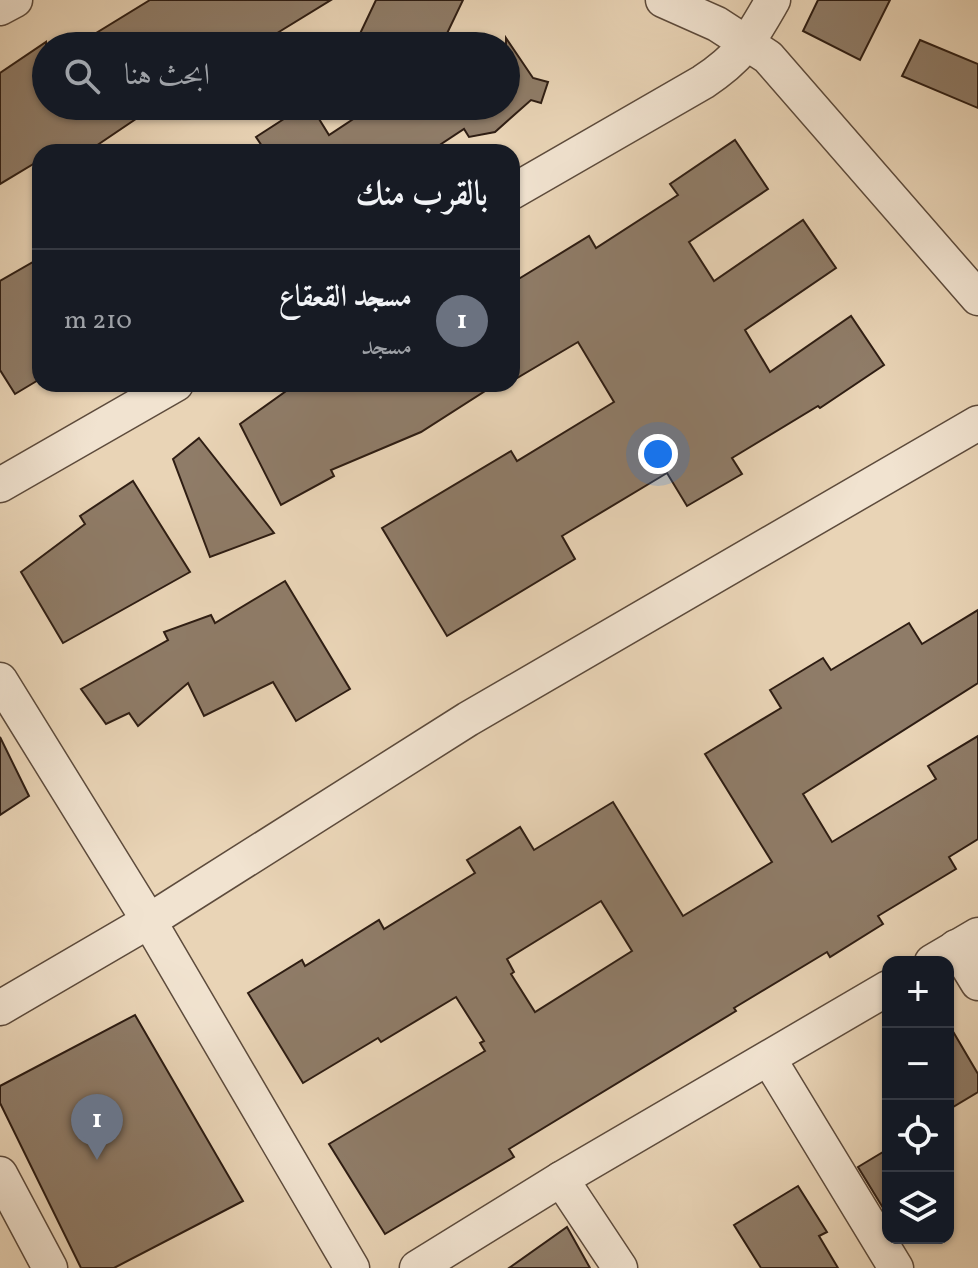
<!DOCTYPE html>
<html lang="ar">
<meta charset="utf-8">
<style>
body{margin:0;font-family:Vollkorn,Amiri,serif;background:#242831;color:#f1f3f6;direction:rtl}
.controls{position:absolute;right:24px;bottom:24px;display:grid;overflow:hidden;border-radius:16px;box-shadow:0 2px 6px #0004}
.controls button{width:72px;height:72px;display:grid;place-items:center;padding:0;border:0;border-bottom:2px solid #363941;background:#171b24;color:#f1f3f6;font:40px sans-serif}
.you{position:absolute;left:658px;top:454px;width:28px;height:28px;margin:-20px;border:6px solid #fff;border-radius:50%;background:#1a73e8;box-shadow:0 0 0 12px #1a73e833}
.badge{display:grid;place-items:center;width:52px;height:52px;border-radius:50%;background:#0b8043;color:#fff;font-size:26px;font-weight:700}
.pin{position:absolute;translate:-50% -66px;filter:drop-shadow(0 2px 4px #0008)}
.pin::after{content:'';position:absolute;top:42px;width:28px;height:24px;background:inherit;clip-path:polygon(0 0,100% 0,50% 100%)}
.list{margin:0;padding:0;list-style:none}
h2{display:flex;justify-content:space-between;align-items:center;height:104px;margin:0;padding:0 32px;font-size:34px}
h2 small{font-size:26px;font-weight:400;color:#9ea1a6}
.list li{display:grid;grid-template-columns:52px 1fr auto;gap:24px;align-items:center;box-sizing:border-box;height:144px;padding:0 32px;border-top:2px solid #363941}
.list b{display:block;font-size:30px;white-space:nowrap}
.list p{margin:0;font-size:26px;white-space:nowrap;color:#9ea1a6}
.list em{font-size:26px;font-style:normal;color:#9ea1a6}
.icon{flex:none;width:44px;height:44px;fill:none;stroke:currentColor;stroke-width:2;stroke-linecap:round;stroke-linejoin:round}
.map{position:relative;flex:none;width:978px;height:1268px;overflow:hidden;direction:ltr}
.search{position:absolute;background:#171b24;box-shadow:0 2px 6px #0004;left:32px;top:32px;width:488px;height:88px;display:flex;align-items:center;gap:20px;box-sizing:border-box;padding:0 28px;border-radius:44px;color:#9ea1a6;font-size:30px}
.panel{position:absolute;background:#171b24;box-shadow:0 2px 6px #0004;left:32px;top:144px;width:488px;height:248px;border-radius:24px;direction:rtl}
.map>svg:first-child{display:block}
.building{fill:#8f7c68;stroke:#2e1d13;stroke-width:2;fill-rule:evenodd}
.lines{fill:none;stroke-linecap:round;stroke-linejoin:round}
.minor-casing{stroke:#5d4b3c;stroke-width:37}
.minor{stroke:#f1e3d0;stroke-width:34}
</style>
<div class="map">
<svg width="978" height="1268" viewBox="0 0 978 1268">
<rect width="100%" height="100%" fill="#e9d4b6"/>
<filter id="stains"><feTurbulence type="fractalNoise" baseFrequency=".0025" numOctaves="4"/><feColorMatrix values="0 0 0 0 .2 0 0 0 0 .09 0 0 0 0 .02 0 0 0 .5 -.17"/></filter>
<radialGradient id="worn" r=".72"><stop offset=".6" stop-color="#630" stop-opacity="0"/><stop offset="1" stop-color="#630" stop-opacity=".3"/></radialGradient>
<g class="building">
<polygon points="150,0 331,0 274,35 281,46 75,46"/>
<polygon points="376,0 463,0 441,46 370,46 357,40"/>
<polygon points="818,0 890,0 860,60 803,31"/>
<polygon points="506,38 533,78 548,82 541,103 531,100 495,132 469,137 464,129 429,152 266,152 256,137 304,106 311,106 329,135 373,106 506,106"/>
<polygon points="920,40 978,64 978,108 902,76"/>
<polygon points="46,42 46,106 155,106 87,152 40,152 40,160 0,184 0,73"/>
<polygon points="735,140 768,189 689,242 714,281 803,220 836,268 745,330 770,372 851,316 884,365 820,408 818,406 732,458 742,474 687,506 667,473 562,536 575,559 447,636 382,528 511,451 517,461 614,402 578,342 512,381 512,283 589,236 596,248 678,195 670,184"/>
<polygon points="40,258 40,379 15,394 0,370 0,281"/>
<polygon points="296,384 496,384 421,432 331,470 334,476 281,505 240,424"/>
<polygon points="199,438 274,533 210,557 173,459"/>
<polygon points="133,481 190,572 63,643 21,572 85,524 80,516"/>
<polygon points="285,581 350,689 296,721 273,682 204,716 188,683 138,726 129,713 106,724 81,689 168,640 164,632 211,615 215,623"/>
<path d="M978,610V683L803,794L832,842L936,779L928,766L978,736V839L949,857L956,869L878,916L883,924L830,957L827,952L734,1008L736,1011L509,1149L514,1157L385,1234L329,1144L485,1051L480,1043L484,1041L456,997L381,1042L378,1038L303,1083L248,993L302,960L305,966L379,920L384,929L475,873L467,860L520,827L534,850L613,802L683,916L772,862L705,754L781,708L770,690L823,658L831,670L909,623L922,644ZM601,901L632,951L535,1012L511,974L514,972L507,959Z"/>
<polygon points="0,737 29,796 0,815"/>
<polygon points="135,1015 243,1201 114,1268 81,1268 0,1103 0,1086"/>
<polygon points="948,1023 978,1074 978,1092 948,1110"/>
<polygon points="888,1149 888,1216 858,1167"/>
<polygon points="798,1186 827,1232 819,1236 838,1268 761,1268 734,1225"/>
<polygon points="567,1227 590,1268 509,1268"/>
</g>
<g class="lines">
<defs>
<g id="minor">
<polyline points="663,0 717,24 768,57 978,298"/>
<polyline points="0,8 15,0"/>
<path d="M512,192L703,82C742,56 750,40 773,0"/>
<polyline points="0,485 176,384"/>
<polyline points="0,680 149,921 352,1268"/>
<polyline points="956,947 978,983"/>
<polyline points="932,962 978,935"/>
<polyline points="0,1008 149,921 468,719 978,423"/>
<polyline points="769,1059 896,1268"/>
<polyline points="0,1174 50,1268"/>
<polyline points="561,1179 620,1268"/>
<polyline points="417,1268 561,1179 888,988"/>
</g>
</defs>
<use href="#minor" class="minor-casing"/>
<use href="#minor" class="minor"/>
</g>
<rect width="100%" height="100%" filter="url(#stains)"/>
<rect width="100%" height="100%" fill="url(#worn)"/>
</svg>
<div class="controls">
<button>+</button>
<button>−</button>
<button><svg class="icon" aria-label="locate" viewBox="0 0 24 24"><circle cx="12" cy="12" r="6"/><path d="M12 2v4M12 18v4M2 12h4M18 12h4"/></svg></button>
<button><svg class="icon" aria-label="layers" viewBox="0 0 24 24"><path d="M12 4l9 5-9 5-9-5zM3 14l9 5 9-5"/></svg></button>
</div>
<div class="you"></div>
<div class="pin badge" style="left:97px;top:1160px;background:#6b7280">1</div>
<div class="search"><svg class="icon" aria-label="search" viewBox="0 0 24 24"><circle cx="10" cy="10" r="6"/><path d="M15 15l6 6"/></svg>ابحث هنا</div>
<section class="panel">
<h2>بالقرب منك<small></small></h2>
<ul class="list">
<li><span class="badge" style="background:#6b7280">1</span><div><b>مسجد القعقاع</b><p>مسجد</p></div><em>210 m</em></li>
</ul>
</section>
</div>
